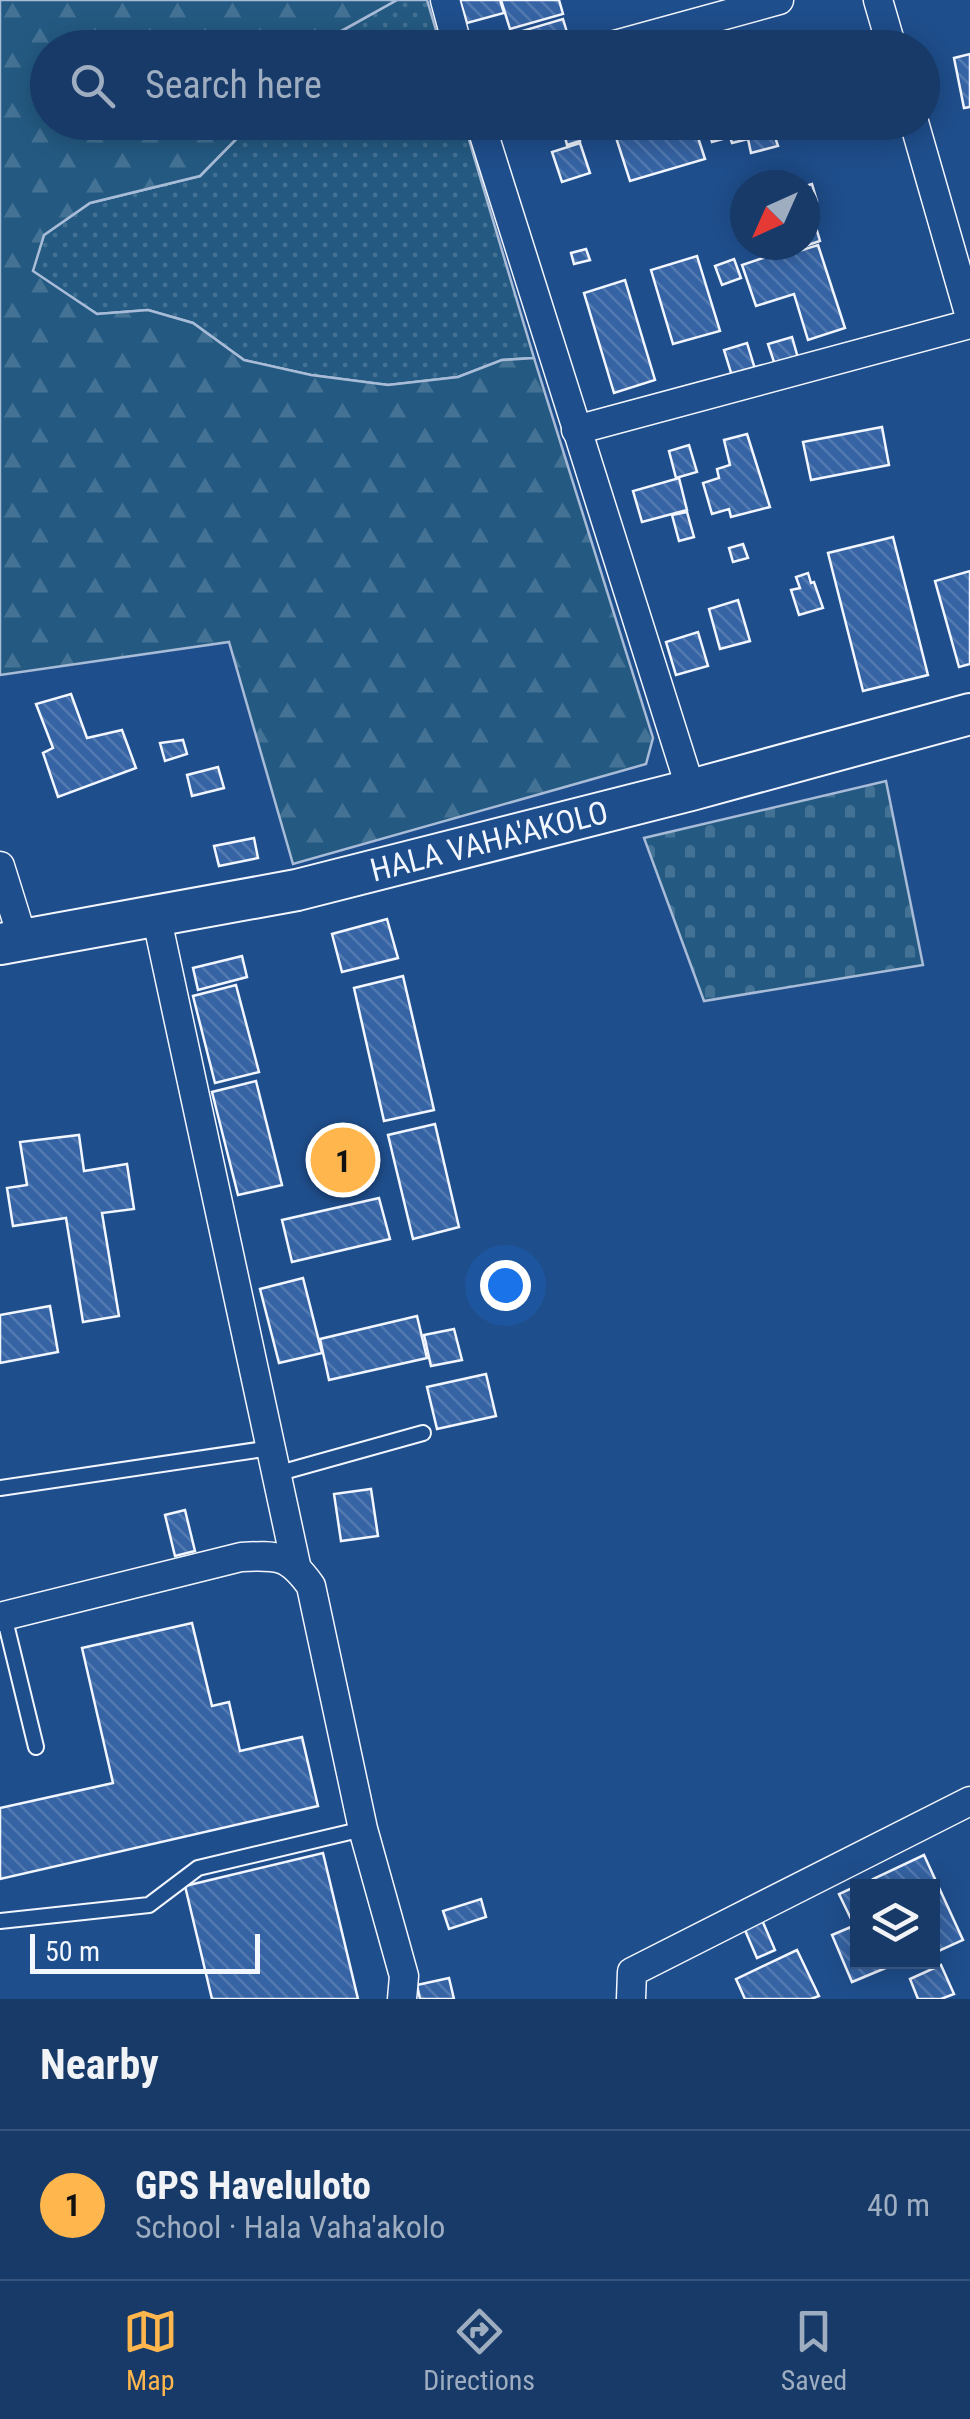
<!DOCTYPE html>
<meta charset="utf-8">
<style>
body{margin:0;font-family:"Roboto Condensed",sans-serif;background:#20416f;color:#f1f3f6}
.controls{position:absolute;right:30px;bottom:30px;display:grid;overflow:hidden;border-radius:0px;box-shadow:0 5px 25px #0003}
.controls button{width:90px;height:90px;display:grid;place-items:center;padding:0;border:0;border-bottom:2px solid #36547d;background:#173a69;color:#f1f3f6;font:50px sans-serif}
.compass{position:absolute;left:730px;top:170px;width:90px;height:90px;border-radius:50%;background:#173a69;box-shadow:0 5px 25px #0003;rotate:225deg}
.scale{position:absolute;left:30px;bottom:25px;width:230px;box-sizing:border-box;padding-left:10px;border:5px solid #f2f6ff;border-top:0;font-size:28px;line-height:35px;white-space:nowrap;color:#f2f6ff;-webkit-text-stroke:8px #1f4e8c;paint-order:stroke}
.you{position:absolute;left:505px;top:1285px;width:35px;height:35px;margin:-25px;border:8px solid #fff;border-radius:50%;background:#1a73e8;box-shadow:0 0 0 15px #1a73e833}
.badge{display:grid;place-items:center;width:65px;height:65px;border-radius:50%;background:#ffb74d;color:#111;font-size:32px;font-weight:700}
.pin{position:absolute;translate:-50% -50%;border:5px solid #fff;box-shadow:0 2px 10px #0006}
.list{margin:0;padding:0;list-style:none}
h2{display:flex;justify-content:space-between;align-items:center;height:130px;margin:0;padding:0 40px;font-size:42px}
h2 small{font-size:32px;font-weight:400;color:#9eadc0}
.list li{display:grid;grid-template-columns:65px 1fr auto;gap:30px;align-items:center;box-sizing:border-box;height:150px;padding:0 40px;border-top:2px solid #36547d}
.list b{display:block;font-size:38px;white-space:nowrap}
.list p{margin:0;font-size:32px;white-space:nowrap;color:#9eadc0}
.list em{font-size:32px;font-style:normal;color:#9eadc0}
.icon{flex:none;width:55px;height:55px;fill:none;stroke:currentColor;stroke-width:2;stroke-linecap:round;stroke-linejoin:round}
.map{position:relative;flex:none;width:970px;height:1999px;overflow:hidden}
.search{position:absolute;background:#173a69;box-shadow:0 5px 25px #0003;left:30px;right:30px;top:30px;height:110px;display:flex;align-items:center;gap:25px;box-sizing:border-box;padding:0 35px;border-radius:55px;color:#9eadc0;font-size:38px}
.sheet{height:280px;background:#173a69}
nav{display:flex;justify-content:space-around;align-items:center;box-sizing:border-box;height:140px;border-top:2px solid #36547d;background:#173a69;font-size:28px;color:#9eadc0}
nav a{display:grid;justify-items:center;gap:5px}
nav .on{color:#ffb74d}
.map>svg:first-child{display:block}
.grass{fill:url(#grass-dots);stroke:#a8bbd7;stroke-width:2.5}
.forest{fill:url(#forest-firs);stroke:#a8bbd7;stroke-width:2.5}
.cemetery{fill:url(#cemetery-stones);stroke:#a8bbd7;stroke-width:2.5}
.building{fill:url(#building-back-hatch);stroke:#f2f6ff;stroke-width:2.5}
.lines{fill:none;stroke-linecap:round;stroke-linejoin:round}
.service-casing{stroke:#f2f6ff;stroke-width:18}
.minor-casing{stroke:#f2f6ff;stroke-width:31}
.secondary-casing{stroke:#f2f6ff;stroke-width:44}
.service{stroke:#1f4e8c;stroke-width:14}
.minor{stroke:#1f4e8c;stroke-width:28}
.secondary{stroke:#1f4e8c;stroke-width:40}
.labels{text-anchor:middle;stroke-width:8;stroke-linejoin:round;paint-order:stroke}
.street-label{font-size:32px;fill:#f2f6ff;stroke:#1f4e8c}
</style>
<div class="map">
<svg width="970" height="1999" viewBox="0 0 970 1999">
<defs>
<pattern id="grass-dots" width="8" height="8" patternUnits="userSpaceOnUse" patternTransform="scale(2.5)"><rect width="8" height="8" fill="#245a82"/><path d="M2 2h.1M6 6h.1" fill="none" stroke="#447295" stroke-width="1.8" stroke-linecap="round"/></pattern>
<pattern id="forest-firs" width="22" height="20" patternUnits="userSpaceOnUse" patternTransform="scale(2.5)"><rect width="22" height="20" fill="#245a82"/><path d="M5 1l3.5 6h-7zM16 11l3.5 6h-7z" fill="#447295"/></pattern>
<pattern id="cemetery-stones" width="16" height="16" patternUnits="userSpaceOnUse" patternTransform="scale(2.5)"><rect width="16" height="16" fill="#245a82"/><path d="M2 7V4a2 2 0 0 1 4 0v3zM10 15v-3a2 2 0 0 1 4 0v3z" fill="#447295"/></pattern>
<pattern id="building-back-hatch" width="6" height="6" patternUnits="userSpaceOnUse" patternTransform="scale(2.5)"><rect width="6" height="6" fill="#3563a3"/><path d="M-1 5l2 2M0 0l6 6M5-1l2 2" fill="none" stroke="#537ab1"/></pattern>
</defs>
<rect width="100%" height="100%" fill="#1f4e8c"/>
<g class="grass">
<polygon points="397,0 427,0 441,47 312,48"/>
<polygon points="252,123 464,123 534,358 502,360 458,377 388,385 311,375 244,360 193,323 148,310 97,314 32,271 44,235 90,203 200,176"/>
</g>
<polygon class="forest" points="0,0 397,0 312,47 48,48 48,122 252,123 200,176 90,203 44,235 33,271 97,314 148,310 193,323 244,360 311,375 388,385 458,377 502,360 534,358 653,738 646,764 293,864 229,642 0,675"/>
<polygon class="cemetery" points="886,781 923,965 704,1001 644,838"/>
<g class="building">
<polygon points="460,0 500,0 504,13 467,23"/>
<polygon points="501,0 559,0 563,14 510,29"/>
<polygon points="563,19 569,39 541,48 516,48 512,34"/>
<polygon points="970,54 970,107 964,108 954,58"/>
<polygon points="611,122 693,122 705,159 630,181"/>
<polygon points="707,122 793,122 794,126 773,131 778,146 751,153 748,139 732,143 730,137 712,142"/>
<polygon points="577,130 580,141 567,145 564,133"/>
<polygon points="580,143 590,173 562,182 552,152"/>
<polygon points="812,184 817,201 805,204 805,186"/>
<polygon points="815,224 820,241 805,246 805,228"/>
<polygon points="818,245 845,328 808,340 794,294 756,306 742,265 763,258 761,253 783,246 786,255"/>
<polygon points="586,249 590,260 574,264 571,253"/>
<polygon points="697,256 720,331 673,344 651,270"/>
<polygon points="734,259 741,278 722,285 715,266"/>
<polygon points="625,280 655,380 614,393 584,293"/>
<polygon points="792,337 798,358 775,365 768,344"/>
<polygon points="747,343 755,369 732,376 724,350"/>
<polygon points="882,427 889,465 811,480 803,442"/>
<polygon points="747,434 770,507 731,517 729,509 712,514 703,483 719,478 717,469 730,465 724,440"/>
<polygon points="689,445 697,472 676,478 669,451"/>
<polygon points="679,478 687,510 642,522 633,491"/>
<polygon points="687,512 694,537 679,541 672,515"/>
<polygon points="893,537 928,675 863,691 828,553"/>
<polygon points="743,544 748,558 733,562 729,548"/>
<polygon points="970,571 970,664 959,667 935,581"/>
<polygon points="808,573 811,583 814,582 823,608 799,615 791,590 800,588 796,577"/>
<polygon points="738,600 750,641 720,649 709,609"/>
<polygon points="698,632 708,666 676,675 666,642"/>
<polygon points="71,694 87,738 122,730 136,768 58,797 43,753 53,748 36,704"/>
<polygon points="183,740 187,754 165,761 160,743"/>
<polygon points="218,767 224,788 192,796 187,775"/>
<polygon points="254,838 258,858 219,866 214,846"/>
<polygon points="387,919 398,958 342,972 332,934"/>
<polygon points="242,956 247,977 198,990 193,968"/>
<polygon points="403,976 434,1110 384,1121 354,988"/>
<polygon points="236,985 259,1072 215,1083 193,996"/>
<polygon points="256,1081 282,1185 238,1195 212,1092"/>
<polygon points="435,1124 459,1227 413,1239 388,1135"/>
<polygon points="79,1135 84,1171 127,1164 134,1209 102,1213 119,1316 83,1322 66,1218 13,1226 7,1188 27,1185 20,1142"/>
<polygon points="379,1198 390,1239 292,1262 282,1220"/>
<polygon points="303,1278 322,1353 279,1363 260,1289"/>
<polygon points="50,1306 58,1352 0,1363 0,1315"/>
<polygon points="417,1316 427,1358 329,1380 320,1339"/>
<polygon points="454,1329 462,1360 431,1366 424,1335"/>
<polygon points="486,1374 496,1416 437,1429 427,1387"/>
<polygon points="371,1489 378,1536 341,1541 334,1494"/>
<polygon points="185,1510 195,1551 175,1556 165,1515"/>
<polygon points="192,1623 212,1706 229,1702 240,1751 302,1737 318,1806 0,1879 0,1808 113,1783 82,1648"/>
<polygon points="323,1853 358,1999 212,1999 185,1886"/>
<polygon points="924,1855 963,1940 932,1954 932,1886 877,1886 873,1879"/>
<polygon points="863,1883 864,1886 858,1886 858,1916 851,1919 839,1894"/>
<polygon points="481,1899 486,1917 449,1929 443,1911"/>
<polygon points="762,1920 775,1950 757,1958 744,1928"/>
<polygon points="858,1924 858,1962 900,1962 852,1982 832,1935"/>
<polygon points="797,1950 819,1996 811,1999 745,1999 736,1979"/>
<polygon points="941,1965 954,1994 941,1999 918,1999 910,1979"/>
<polygon points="449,1978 454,1999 420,1999 417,1985"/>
</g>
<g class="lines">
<defs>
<g id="service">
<polyline points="276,1474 423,1433"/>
<polyline points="0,1488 271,1448"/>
<polyline points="4,1616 36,1747"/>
<polyline points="0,1921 149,1905 198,1868 363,1829"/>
</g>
<g id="minor">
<polyline points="445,0 458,48"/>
<polyline points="878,0 892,48"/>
<polyline points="604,48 779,0"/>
<polyline points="480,122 691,790"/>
<polyline points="914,122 970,317"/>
<polyline points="576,430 970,324"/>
<polyline points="0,866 23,940"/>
<polyline points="156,915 296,1565"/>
<path d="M0,1617L241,1557C278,1555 289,1555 311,1586L363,1829L404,1976L402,1999"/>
<polyline points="631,1999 632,1972 970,1801"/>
</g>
<g id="secondary">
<path id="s1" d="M0,944L297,890L691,790L970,714"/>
</g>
</defs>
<use href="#service" class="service-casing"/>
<use href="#minor" class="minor-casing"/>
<use href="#secondary" class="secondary-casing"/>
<use href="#service" class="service"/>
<use href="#minor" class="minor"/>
<use href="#secondary" class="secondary"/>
</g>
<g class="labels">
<g class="street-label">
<text dy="11" stroke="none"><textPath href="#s1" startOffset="500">HALA VAHA'AKOLO</textPath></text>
</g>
</g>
</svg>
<div class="controls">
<button><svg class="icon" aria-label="layers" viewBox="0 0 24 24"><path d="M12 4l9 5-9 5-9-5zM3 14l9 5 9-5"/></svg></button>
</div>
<svg class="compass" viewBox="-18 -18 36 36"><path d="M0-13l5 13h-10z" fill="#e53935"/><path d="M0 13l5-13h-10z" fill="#9eadc0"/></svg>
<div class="scale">50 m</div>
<div class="you"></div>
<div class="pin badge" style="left:343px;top:1160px">1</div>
<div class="search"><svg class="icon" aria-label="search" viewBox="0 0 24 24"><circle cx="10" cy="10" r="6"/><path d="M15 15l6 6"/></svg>Search here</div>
</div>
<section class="sheet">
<h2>Nearby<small></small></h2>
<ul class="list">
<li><span class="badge">1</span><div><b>GPS Haveluloto</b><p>School · Hala Vaha'akolo</p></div><em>40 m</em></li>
</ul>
</section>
<nav>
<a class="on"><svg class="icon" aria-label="map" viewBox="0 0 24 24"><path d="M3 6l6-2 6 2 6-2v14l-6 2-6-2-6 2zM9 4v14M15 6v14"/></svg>Map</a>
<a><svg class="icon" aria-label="directions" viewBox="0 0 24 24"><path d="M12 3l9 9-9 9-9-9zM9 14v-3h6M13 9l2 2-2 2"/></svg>Directions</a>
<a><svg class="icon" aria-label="saved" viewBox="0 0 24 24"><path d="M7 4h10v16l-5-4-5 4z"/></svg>Saved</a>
</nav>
